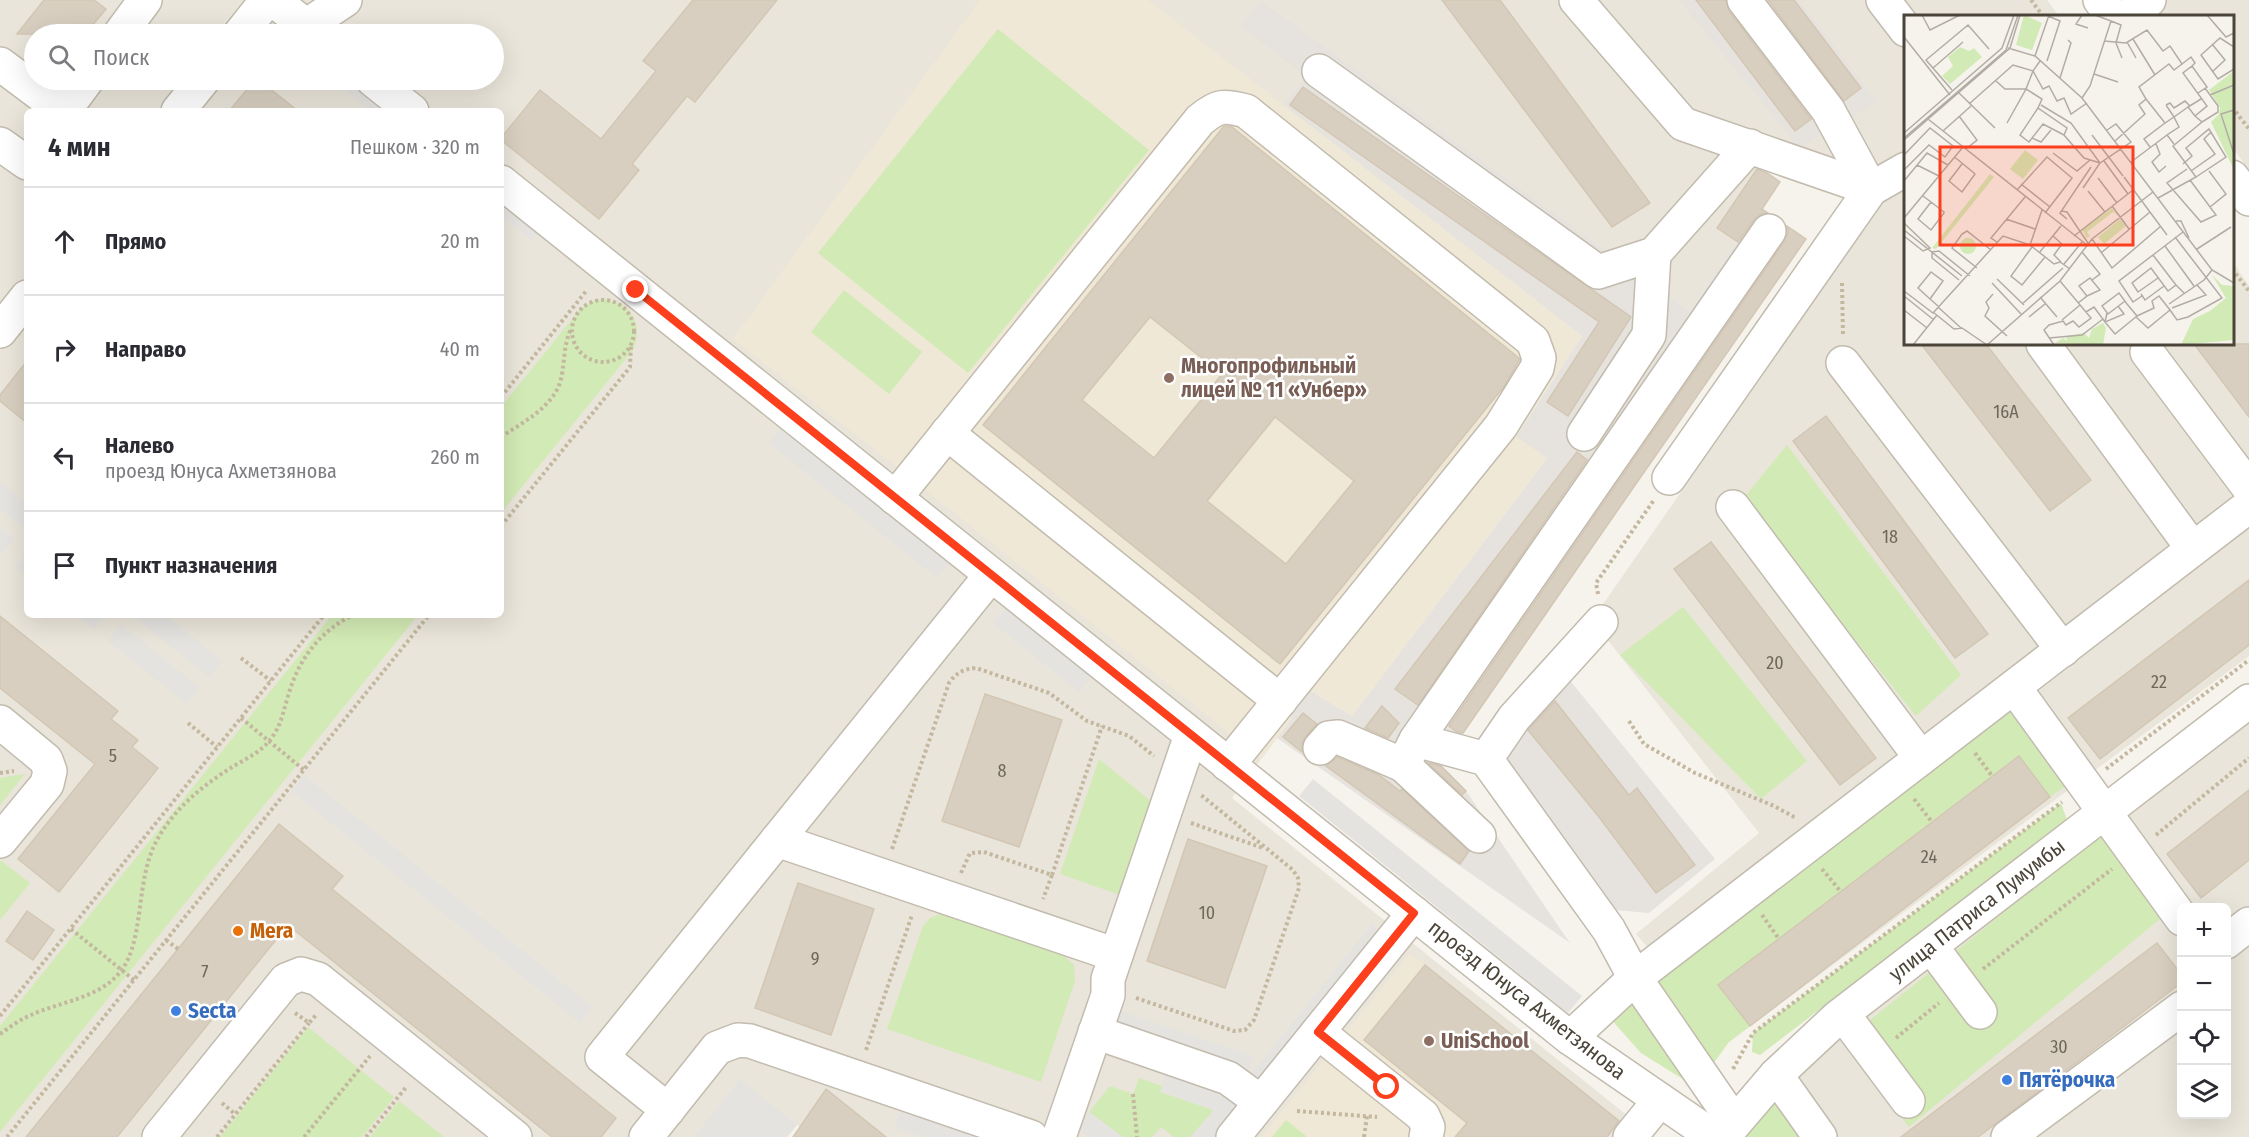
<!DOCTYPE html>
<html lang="ru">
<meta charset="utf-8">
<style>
body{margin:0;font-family:"Fira Sans Condensed",sans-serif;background:#f2f2f3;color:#2b2b33}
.controls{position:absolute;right:18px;bottom:18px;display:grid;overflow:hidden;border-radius:9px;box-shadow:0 6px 24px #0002}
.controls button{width:54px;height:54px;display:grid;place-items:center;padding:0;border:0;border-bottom:2px solid #e1e1e2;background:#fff;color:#2b2b33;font:30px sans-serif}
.stop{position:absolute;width:18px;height:18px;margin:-14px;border:4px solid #fc3f1d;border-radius:50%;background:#fff}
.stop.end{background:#fc3f1d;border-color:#fff;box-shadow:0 2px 6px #0008}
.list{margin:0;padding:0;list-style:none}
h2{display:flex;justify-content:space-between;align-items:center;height:78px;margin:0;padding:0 24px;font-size:26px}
h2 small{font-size:20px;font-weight:400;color:#7c7c81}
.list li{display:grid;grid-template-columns:39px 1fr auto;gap:18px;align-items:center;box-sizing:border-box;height:108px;padding:0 24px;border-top:2px solid #e1e1e2}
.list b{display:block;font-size:22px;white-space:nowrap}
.list p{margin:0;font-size:20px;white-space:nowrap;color:#7c7c81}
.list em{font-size:20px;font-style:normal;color:#7c7c81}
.icon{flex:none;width:33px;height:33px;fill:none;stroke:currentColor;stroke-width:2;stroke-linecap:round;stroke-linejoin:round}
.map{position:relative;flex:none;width:2249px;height:1137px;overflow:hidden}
.search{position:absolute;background:#fff;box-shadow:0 6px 24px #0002;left:24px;top:24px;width:480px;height:66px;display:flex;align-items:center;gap:15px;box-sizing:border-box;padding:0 21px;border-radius:33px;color:#7c7c81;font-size:22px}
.panel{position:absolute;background:#fff;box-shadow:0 6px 24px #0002;left:24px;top:108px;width:480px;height:510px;border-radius:9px}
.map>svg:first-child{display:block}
.residential{fill:#eae5da;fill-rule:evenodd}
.industrial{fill:#e6e2dd}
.education{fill:#efe8d6}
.green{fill:#d2eab5}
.parking{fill:#e5e3e0}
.building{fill:#d8cfc1;stroke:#d3c7b4;stroke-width:1.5;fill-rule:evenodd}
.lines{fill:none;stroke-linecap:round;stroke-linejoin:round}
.minor-casing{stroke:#c2bbae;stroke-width:36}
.path{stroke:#c4b79f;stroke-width:4;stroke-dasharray:3 3;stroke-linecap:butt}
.minor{stroke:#fff;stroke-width:33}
.route{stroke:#fc3f1d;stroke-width:8}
.education-dot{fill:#8d6e63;stroke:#fff;stroke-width:2}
.food-dot{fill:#e8710a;stroke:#fff;stroke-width:2}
.shop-dot{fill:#3f7fe0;stroke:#fff;stroke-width:2}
.labels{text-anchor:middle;stroke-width:5;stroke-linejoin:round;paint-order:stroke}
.number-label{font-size:18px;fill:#6e675b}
.education-label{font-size:21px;font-weight:bold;fill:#785e54;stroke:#fff;text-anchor:start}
.street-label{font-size:21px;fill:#4b4439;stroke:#fff}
.food-label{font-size:21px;font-weight:bold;fill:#c56008;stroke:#fff;text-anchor:start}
.shop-label{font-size:21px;font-weight:bold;fill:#366cbe;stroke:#fff;text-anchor:start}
.inset-road{fill:none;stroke:#b2ada4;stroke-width:1.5}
.view{fill:#fc3f1d;fill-opacity:0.15;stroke:#fc3f1d;stroke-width:3}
.inset-edge{fill:none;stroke:#4b4439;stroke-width:3}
</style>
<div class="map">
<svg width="2249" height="1137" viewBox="0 0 2249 1137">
<rect width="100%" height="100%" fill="#f6f3ec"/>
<g class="residential">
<path d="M0,0H2047L2059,16H1906V344H2232L2233,262L2249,286V656L1729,1042L1636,934L1759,833L1592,620L1886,197L1767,154L1717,229L1737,242L1690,311L1261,2L1306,76L1284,105L1292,718L1232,798L1654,1137H886L826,1090L800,1127L797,1125L787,1137H0ZM238,7L214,34H494V80H34V34H213ZM27,111H501V615H27Z"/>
<polygon points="2121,0 2249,0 2249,170 2233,148 2232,16 2134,16"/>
<path d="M2249,714V1137H1736L1784,1078ZM2182,908H2226V1114H2182Z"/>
</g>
<g class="industrial">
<polygon points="1679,0 1799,0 1877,102 1799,148"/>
<polygon points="1261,1 1690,311 1737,242 1717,228 1758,167 1780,182 1760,213 1783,229 1786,225 1806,239 1441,766 1466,791 1570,943 1277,738 1292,718 1287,714 1308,689 1352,716 1547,458 1516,437 1582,336 1283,105 1306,76 1240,26"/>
<polygon points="1568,678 1715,859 1649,913 1614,910 1505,764 1509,731"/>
</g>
<g class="education">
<polygon points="980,0 1148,0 1582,336 1516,437 1547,458 1352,716 1308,689 1288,715 1292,718 1261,759 911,478 733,339"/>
<polygon points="1410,953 1620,1122 1607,1137 1261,1137"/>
</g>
<g class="green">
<polygon points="998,29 1149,150 968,373 818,253"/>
<polygon points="844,290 922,352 889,394 811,332"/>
<path d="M601,299C629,300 645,324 633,350L501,513V407L581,308L593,301Z"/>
<polygon points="1787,445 1961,675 1916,716 1743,499"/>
<polygon points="1683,607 1807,761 1761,799 1620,655"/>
<polygon points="332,615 418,615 0,1132 0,1026"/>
<polygon points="2008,704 2067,785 2050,797 2018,756 1718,985 1750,1026 1729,1042 1713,1064 1656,980"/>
<polygon points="1099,759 1152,802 1120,895 1060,874"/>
<polygon points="25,774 0,805 0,778"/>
<polygon points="2061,803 2067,820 1760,1055 1752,1052 1753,1033"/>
<polygon points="2099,836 2166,914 1909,1127 1844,1041"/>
<polygon points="0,860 30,883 0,920"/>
<polygon points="940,914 1063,955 1074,965 1075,981 1041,1082 887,1029 923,926 930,918"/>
<polygon points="1632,992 1694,1086 1641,1053 1609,1017"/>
<polygon points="308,1027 394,1097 362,1137 220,1137"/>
<polygon points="1139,1078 1162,1086 1161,1092 1214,1110 1190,1137 1174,1137 1161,1127 1152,1137 1123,1137 1089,1112 1110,1086 1133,1094"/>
<polygon points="1775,1088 1811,1137 1736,1137"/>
<polygon points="399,1101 444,1137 370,1137"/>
<polygon points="1286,1120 1307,1137 1272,1137"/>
</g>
<g class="parking">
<polygon points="332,80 353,80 392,111 371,111"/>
<polygon points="501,199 540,230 532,240 501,216"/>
<polygon points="783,426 951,561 937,578 769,443"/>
<polygon points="0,482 27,504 27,523 24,528 0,509"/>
<polygon points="0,528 14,539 1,555 0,554"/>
<polygon points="27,552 27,576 15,567"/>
<polygon points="1007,606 1093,675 1079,692 993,623"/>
<polygon points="76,615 106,615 94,630"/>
<polygon points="132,615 165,615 222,661 209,677"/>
<polygon points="121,625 200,688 187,704 108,641"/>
<polygon points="304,775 593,1007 580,1023 291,791"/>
<polygon points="1313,779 1582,996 1568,1013 1299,796"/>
<polygon points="1372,924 1385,934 1262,1087 1249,1077"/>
<polygon points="1121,1011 1253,1056 1247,1076 1114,1031"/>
<polygon points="1166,1075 1220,1093 1252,1114 1233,1137 1191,1137 1214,1110 1160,1092"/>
<polygon points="740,1079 797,1125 787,1137 694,1137"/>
<polygon points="902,1106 993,1137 922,1137 894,1128"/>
<polygon points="1089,1112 1123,1137 1090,1137 1077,1128"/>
</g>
<g class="building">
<polygon points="44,0 94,0 106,9 85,34 17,34"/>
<polygon points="693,0 777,0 695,102 687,96 632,164 639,170 599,219 501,140 501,138 540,90 601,139 656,71 643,61"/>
<polygon points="1442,0 1500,0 1650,203 1612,227"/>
<polygon points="1696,0 1726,0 1729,11 1811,119 1795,131"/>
<polygon points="1768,0 1794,0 1861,88 1844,101"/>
<polygon points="255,80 259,80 298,111 229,111"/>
<polygon points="1303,87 1631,317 1568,416 1547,402 1599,322 1290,105"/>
<path d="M1224,126L1232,127L1520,359L1505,385L1280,664L983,425ZM1150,317L1222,374L1154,458L1082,400ZM1275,417L1354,481L1286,564L1207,501Z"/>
<polygon points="1757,169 1767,173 1780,182 1762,209 1768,213 1761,214 1754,220 1738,242 1717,228"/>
<polygon points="1787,226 1806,239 1463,733 1457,732 1449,726 1784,242 1788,233"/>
<polygon points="1921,344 1986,344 2091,480 2050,511"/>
<polygon points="2194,344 2249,344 2249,417 2213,369"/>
<polygon points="27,361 27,423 0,401 0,395"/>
<polygon points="1826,416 1988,634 1955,658 1793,441"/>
<polygon points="1577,452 1587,460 1418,705 1395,689"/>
<polygon points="1711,542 1876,758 1840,785 1674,569"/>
<polygon points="2249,580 2249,645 2100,759 2068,718"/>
<polygon points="0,616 118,711 111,719 138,740 132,747 158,768 59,892 18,859 95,764 0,688"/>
<polygon points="985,694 1062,720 1019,847 942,821"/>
<polygon points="1555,701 1629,795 1637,788 1695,865 1656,893 1599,817 1528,730"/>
<polygon points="1382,706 1399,723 1388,738 1365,728"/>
<polygon points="1303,713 1317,724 1306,736 1302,744 1302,752 1283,737"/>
<polygon points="2019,756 2050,797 1750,1026 1718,985"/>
<polygon points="1337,757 1379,775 1400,791 1402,789 1469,851 1460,864 1326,766"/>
<polygon points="1428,763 1441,766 1466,791 1462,795"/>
<polygon points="2249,790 2249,860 2201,898 2167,854"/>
<polygon points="279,824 343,876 332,889 616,1118 601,1137 552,1137 288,925 117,1137 26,1137"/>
<polygon points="1188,839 1267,866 1225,988 1147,961"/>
<polygon points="798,883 874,909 831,1035 755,1008"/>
<polygon points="27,911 54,930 33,960 6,941"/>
<polygon points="2157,943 2181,974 2181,983 2110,1037 1978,1137 1901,1137"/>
<polygon points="1425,965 1619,1121 1607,1137 1455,1137 1467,1123 1364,1040"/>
<polygon points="826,1089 886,1137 793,1137"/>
</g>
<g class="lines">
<defs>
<g id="minor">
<polyline points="273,0 317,34"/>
<polyline points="1576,0 1683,124 1871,189 1906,169"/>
<polyline points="1883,0 1906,30"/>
<polyline points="2100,0 2112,16"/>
<polyline points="2128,16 2149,0"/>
<polyline points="306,26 345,0"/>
<polyline points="120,34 145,0"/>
<polyline points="240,34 267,0"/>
<polyline points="0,64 63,111"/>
<polyline points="1319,71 1598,272 1654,254 1750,146"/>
<polyline points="373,80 412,111"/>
<polyline points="64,111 87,80"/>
<polyline points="178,111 203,80"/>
<polyline points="0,144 27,163"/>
<polyline points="2232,177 2249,199"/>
<polyline points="501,182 1570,1038 1714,1137"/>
<polyline points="0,331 27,297"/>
<polyline points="2043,344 2193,549"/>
<polyline points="2147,352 2249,488"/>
<polyline points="1843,363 2063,650"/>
<polyline points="947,433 1280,701"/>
<polyline points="1584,434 1649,335 1654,254"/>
<polyline points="1669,478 1871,189 1828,110 1744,0"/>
<path d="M895,498L1200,120C1218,105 1224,105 1246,111L1533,341L1539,358L1537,368L1501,426L1228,765"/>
<polyline points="1733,507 1921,758"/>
<polyline points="2014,687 2182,919"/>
<polyline points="0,722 46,760 50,771 47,784 0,841"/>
<polyline points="1416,740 1486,759 1609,930 1635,978 1734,1122"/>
<polyline points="1320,748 1329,738 1338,737 1403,765"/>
<polyline points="1486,759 1514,718 1601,622"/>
<polyline points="1479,836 1403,765 1416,740 1769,231"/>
<polyline points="777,840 1116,955"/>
<polyline points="2226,942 2249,924"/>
<polyline points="1931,946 1980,1012"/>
<polyline points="1843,1014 1908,1101"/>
<polyline points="1095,1032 1228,1078 1261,1102"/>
<polyline points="1318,1032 1423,1116 1428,1127 1426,1137"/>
<polyline points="1570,1038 1635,978 2249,506"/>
<polyline points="1776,1075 1820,1137"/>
<polyline points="668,1110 602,1057 991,575"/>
<polyline points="159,1137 286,980 301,974 318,979 515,1137"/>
<polyline points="646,1137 717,1048 738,1040 750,1041 1031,1137"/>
<polyline points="1059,1137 1108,995 1108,979 1191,735"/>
<polyline points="1233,1137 1414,913"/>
<polyline points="1630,1137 1660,1100"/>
<polyline points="1723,1137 1776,1075 1838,1017 2249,701"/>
<polyline points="2008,1137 2182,1008"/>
</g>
</defs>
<use href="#minor" class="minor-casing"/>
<g class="path">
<polyline points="2031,0 2043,16"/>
<polyline points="2232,107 2249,129"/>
<polyline points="2232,269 2249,291"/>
<polyline points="1842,283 1843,335"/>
<circle cx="603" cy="331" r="31"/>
<polyline points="501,397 587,290"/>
<path d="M501,437C523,422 554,407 561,379C565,362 563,346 571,329"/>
<polyline points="501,526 630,367 631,345"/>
<polyline points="1598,594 1596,583 1654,500"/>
<polyline points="241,658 271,681"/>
<polyline points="241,718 304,770"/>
<polyline points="1629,721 1644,744 1695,773 1774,806 1796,818"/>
<polyline points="188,723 217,747"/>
<polyline points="1975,753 1992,776"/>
<polyline points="2106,769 2249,660"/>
<polyline points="0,773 14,771"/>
<polyline points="1914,799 1932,822"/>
<polyline points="1191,823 1263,848"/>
<polyline points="2156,835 2249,758"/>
<path d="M892,849L949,683C956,673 963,669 976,668L1049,693L1087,721L1129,736L1154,756"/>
<polyline points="1822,869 1841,892"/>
<polyline points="961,873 970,853 984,852 1052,875 1043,899"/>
<polyline points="1052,875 1102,726"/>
<polyline points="1762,915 1779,939"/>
<polyline points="71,929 134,980"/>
<polyline points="166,940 178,949"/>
<polyline points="1983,969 2112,869"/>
<polyline points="1136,998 1234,1031 1245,1030 1254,1020 1299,888 1298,878 1293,870 1201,795"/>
<polyline points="295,1013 309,1023 316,1015"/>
<polyline points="0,1016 324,615"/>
<path d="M0,1034C10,1027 19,1020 31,1015C59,1002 100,998 120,972C145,942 135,881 156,842C171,813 198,789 226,771C242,760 262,753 273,736C282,723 284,708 289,693C299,659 320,631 353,615"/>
<polyline points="1896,1038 1939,1003"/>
<polyline points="866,1050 912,915"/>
<polyline points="1733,1069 1753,1033 2062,802"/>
<polyline points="1133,1094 1137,1137"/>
<polyline points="222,1103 235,1114"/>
<polyline points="1297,1111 1377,1117"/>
<polyline points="7,1137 429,615"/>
<polyline points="217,1137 309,1023"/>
<polyline points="304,1137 370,1056"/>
<polyline points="366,1137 407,1086"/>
<polyline points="1364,1137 1367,1116"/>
</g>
<use href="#minor" class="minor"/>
</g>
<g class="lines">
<polyline class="route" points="636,290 1414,913 1318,1032 1387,1087"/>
</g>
<g class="education-dot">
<circle cx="1169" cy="378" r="6"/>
<circle cx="1429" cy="1041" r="6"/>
</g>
<circle class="food-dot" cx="238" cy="931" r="6"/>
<g class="shop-dot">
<circle cx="176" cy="1011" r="6"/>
<circle cx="2007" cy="1080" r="6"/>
</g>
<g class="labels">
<g class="number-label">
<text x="2006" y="418">16А</text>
<text x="1890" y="543">18</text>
<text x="1775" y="669">20</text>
<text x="2159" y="688">22</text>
<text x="113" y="762">5</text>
<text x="1002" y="777">8</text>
<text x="1929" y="863">24</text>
<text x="1207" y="919">10</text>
<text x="815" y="965">9</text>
<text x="205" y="978">7</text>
<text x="2059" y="1053">30</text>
</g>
<g class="education-label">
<text x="1181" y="373">Многопрофильный<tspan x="1181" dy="24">лицей № 11 «Унбер»</tspan></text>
<text x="1441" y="1048">UniSchool</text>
</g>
<g class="street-label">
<text transform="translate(1977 910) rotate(-38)" y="7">улица Патриса Лумумбы</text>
<text transform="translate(1527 1000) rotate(38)" y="7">проезд Юнуса Ахметзянова</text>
</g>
<g class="food-label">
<text x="250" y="938">Mera</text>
</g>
<g class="shop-label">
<text x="188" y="1018">Secta</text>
<text x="2019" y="1087">Пятёрочка</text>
</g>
</g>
<g transform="translate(1904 15)">
<rect width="330" height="330" fill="#f6f3ec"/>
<path d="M120,0L138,8L128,35L112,30ZM56,32L65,36L70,33L78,42L46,69L38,61L49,51L44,42ZM330,56V155L307,107L315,99L316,93L305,75ZM121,135L134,145L119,164L106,154ZM86,159L90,162L32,234L28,233ZM208,193L213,200L209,197L183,217L186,221L213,203L183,223L178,215ZM216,204L222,211L200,229L194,222ZM56 231a8 8 0 1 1 16 0a8 8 0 1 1-16 0ZM308,260L318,270L330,271V325L277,330L289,304L306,296L322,283ZM199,308L202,313L199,330L151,328L159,323L163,326L162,321L180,318L185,323L188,314Z" fill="#d2eab5"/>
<path class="inset-road" d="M18,0L26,15L56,0M178,0L172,9L184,13M303,0L322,22L330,18M207,6L217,10L212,28L218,43M0,22L46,80M229,24L251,60M200,26L222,28L243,15L259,36L266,31L278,49L287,42L291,48L288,51M223,27L232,43M330,32L316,23L297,40L314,64L330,54M104,33L131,41L178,83L308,255L330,268M131,41L145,0M143,46L156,6L144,1M29,53L59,27M129,56L122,74L138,84L134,93L163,113L160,120L180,143L196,148L227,127L212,109L203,115M129,56L139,74L145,71L153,86L160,83L167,99L183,88M308,57L321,45L308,29M190,59L214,67M156,63L167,28L164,25M92,66L101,74H122L103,108M48,75L22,45L64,10L85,34M55,78L91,113M306,80L330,70M178,83L186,71L207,6L191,0M242,84L261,108L270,102L275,112L263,120L270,129M65,89L109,50L129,56L136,46M137,90L167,108L196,148L179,173M262,90L270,102L284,92M262,90L266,88L270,93L281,86L286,91M134,93L116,120L125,127L139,109L160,120M330,95L317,99L330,139M55,101L73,125L62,134M291,101L284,92L297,84M24,104L183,230M298,107L314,97V91L301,73M39,116L67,91M0,118L98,33L110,0M188,120L219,161M0,123L102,35L114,0M128,123L137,127L147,115M0,125L106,33L116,0M211,126L241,99L235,90L242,84L235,72L265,49L270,55L278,49M252,129L256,139L248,147L255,157L262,151M246,132L240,124L261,108M149,138L173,156L186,145M0,140L26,113L49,131L41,142L25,130L0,155M50,142L53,144L70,158L71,159L58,177L45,166L58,149M200,146L224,179M227,147L263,120M279,149L288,141L282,133L305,114L322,142L292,162M13,150L35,161M283,154L263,168L297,207L312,200L306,192M287,156L311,139L300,124L307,117M220,162L263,220M194,163L213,188M286,165L306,192L322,179L305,156M0,166L23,138L44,150M117,169L146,192M113,175L143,142L168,163L141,198M184,176L201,197M19,181L27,187L40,197V198L27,215L14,204L27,187M254,183L292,162L269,131L298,107L291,101L303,91L279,58L288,51L303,72L294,78M208,191L225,214M157,196L163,197L184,228M0,203L59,132M102,204L131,214M163,204L156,198L187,152M272,206H277L285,223M0,208L26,233L19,236L0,221M0,215L58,261M149,221L158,229L150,240L157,247M170,221L229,175M188,224L208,253L257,211M93,227L87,223L121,182M126,230L138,195M261,231L290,271M128,232L107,261L118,270L141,242M293,234L327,212M178,237L196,259L188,265M135,238L157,211M197,238L246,197M249,240L279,217M160,249L178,227M73,253L48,233L58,219L63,216L87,235M254,263L234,277L228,268L247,253L264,276L272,270L280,278M93,264L120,290M55,265L28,243V237L35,236L66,261M88,268L117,299M0,276L29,298L99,221L126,230L150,249L156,247L166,254M89,279L82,287L85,293L81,301L103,321M237,279L241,285L260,271M0,281L30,305M238,281L229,287L215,266L249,240L272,270M136,282L153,302M26,284L14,273L27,257L39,266L26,284L34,291M174,288L183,281L175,271L186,263L196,275L183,281M118,289L159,253M265,289L300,265L308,255M214,291L220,299L201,307L211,319L233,301L223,289L215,278L198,291L204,299L221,286M34,292L57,313M268,293L302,280L293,270M0,295L23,313M266,295L273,305L284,302L318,283L271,222M29,297L50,314L58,313L83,330M182,297L190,292L201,307L203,298M125,302L141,289M232,302L244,313L266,295L255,281L248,286L250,293L233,301M158,305L176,290M145,323L178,320L199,304M9,330L33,300M83,330L156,266L188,224L249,177M150,330L140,315L145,310L159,306L162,310L169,306L175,312L187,303L156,266"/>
<path class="view" d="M36,132H229V230H36Z"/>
<rect width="330" height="330" class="inset-edge"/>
</g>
</svg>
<div class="controls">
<button>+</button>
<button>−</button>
<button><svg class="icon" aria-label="locate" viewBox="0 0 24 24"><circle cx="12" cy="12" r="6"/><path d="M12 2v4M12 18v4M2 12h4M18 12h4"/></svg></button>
<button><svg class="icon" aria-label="layers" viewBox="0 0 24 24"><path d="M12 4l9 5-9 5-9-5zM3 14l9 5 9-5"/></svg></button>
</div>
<div class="stop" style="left:1387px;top:1087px"></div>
<div class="stop end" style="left:636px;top:290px"></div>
<div class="search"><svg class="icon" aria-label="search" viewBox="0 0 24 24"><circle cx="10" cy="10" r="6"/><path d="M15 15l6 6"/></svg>Поиск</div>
<section class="panel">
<h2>4 мин<small>Пешком · 320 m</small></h2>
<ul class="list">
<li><svg class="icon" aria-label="ahead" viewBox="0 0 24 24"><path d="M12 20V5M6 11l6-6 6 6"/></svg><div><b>Прямо</b></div><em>20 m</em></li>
<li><svg class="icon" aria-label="right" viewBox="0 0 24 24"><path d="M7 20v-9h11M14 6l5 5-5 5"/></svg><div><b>Направо</b></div><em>40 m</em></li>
<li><svg class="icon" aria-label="left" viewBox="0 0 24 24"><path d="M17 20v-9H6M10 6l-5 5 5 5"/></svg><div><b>Налево</b><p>проезд Юнуса Ахметзянова</p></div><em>260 m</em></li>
<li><svg class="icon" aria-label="arrive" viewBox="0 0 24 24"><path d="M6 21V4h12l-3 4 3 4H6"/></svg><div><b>Пункт назначения</b></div></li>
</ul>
</section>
</div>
